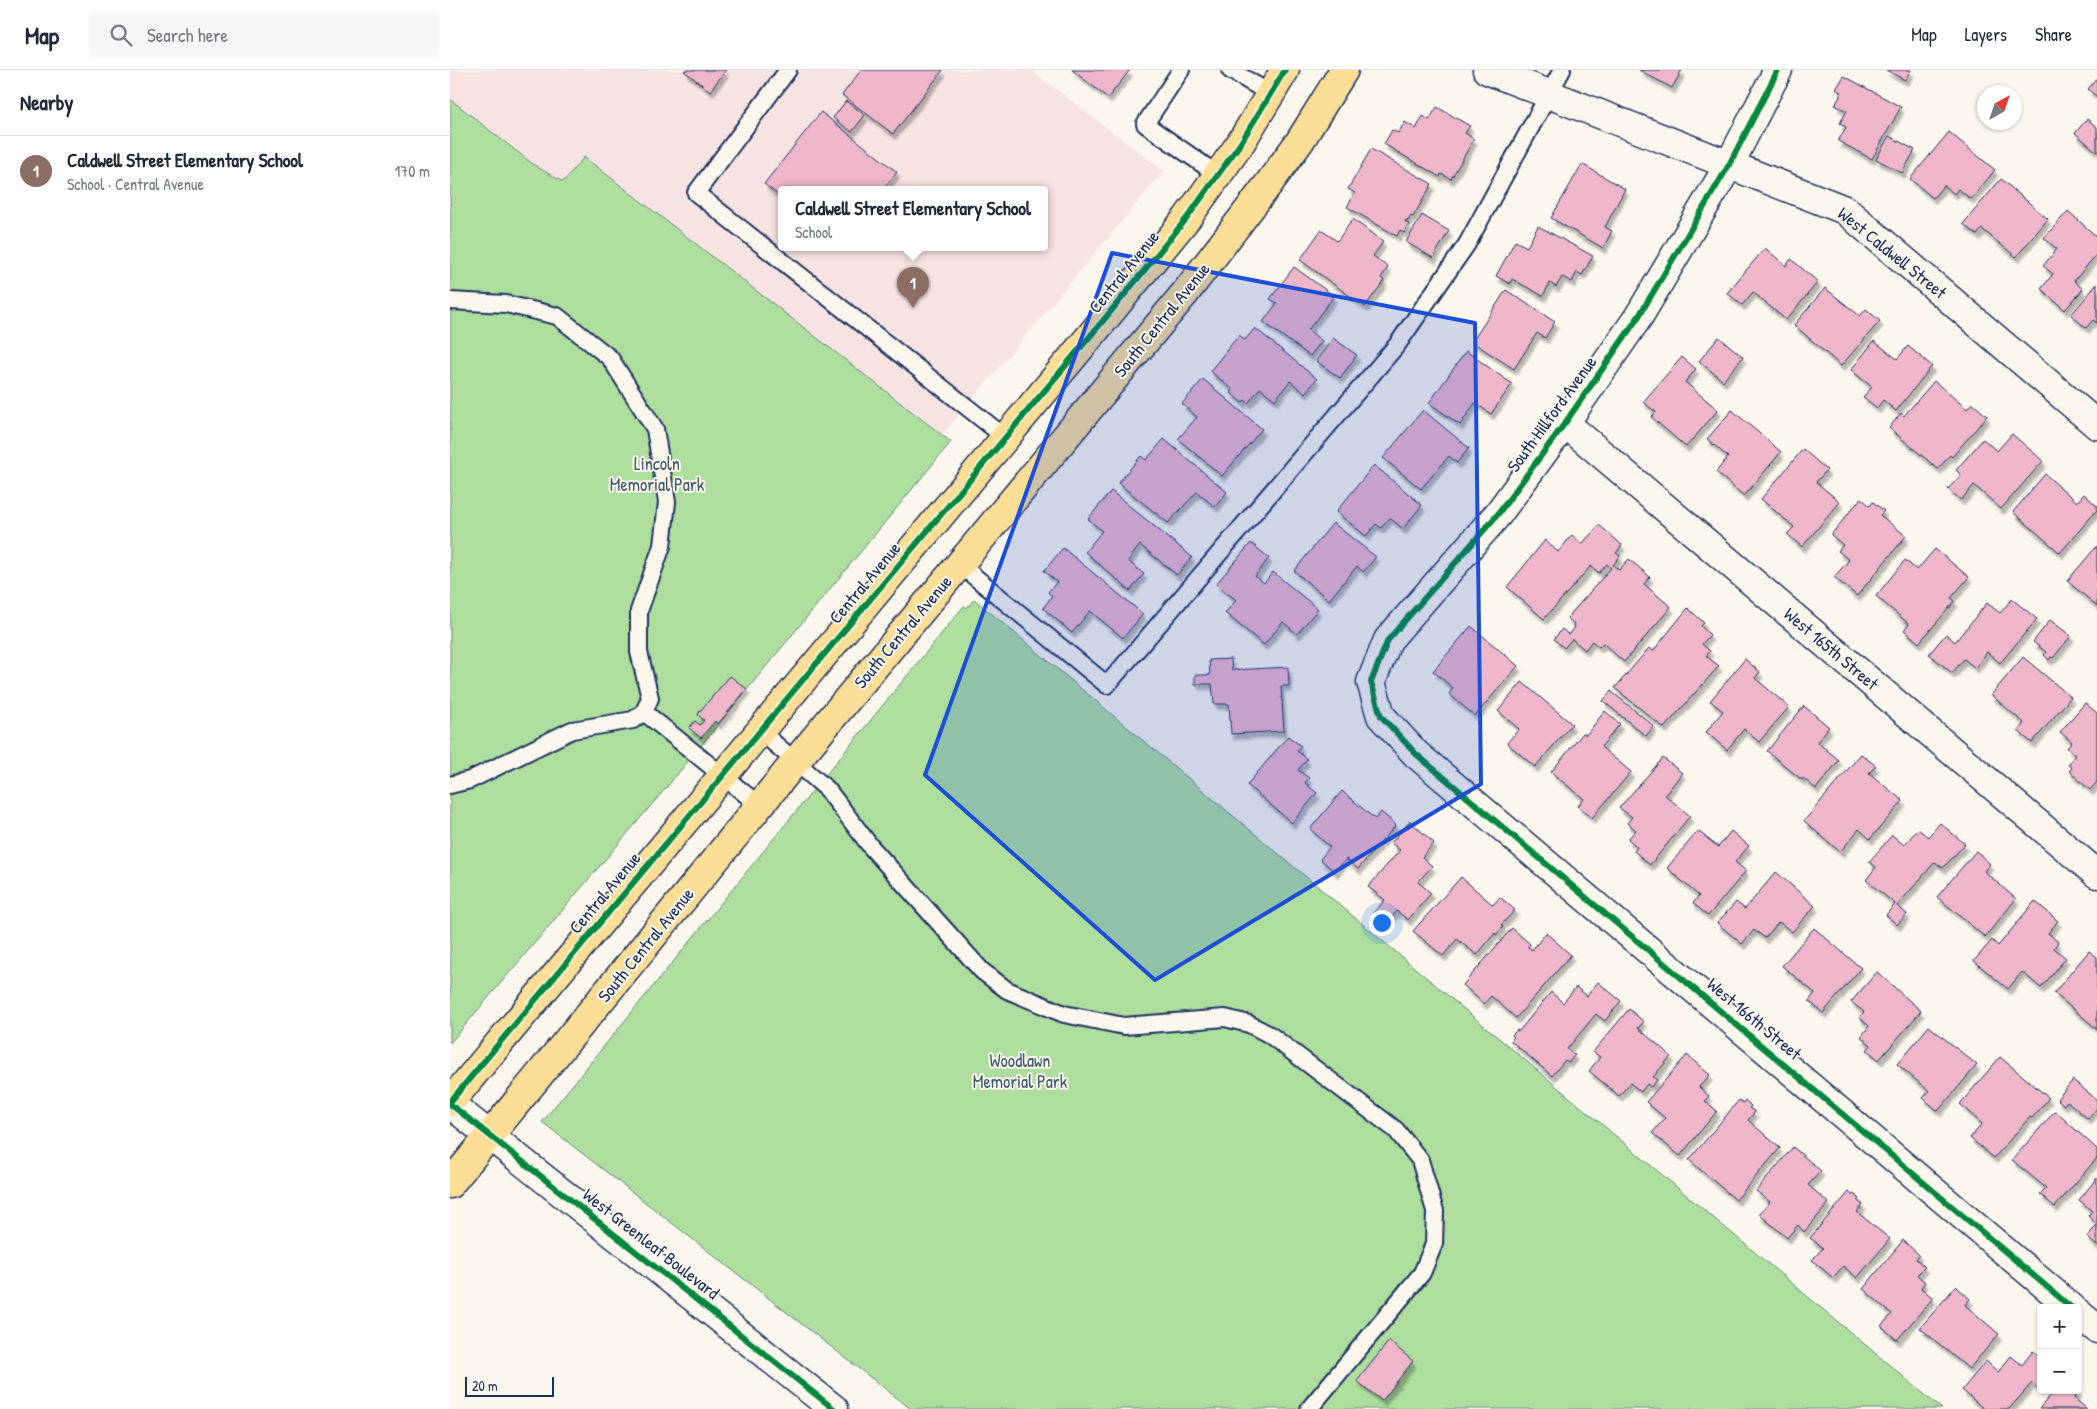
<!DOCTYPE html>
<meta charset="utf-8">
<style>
body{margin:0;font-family:"Patrick Hand",sans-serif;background:#f6f6f7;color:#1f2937}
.controls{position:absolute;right:15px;bottom:15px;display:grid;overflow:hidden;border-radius:5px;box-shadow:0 1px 4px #0004}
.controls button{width:45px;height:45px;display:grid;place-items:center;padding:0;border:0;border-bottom:1px solid #e0e1e3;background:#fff;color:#1f2937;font:25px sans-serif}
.compass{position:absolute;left:1527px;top:15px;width:45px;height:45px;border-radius:50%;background:#fff;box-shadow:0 1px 4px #0004;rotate:40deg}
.scale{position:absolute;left:15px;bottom:12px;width:89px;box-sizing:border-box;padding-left:5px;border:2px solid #1b2f5e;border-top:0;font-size:14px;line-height:18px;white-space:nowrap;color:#1b2f5e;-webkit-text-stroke:4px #fbf7ec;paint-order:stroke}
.you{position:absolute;left:931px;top:852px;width:18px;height:18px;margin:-12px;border:4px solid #fff;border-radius:50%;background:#1a73e8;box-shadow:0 0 0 8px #1a73e833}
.badge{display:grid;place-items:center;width:32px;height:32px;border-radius:50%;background:#ea580c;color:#fff;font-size:16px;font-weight:700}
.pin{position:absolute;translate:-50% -41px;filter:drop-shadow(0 1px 2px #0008)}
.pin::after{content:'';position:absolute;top:26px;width:18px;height:15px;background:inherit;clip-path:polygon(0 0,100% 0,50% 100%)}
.popup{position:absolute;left:328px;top:116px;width:270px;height:65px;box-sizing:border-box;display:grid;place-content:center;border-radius:5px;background:#fff;filter:drop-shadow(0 1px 4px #0005);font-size:16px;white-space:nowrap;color:#747a83}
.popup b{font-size:19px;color:#1f2937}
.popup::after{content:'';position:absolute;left:50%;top:100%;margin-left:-10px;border:10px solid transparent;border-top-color:#fff}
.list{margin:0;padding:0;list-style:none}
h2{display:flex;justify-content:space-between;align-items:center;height:65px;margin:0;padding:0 20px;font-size:21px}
h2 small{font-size:16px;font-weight:400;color:#747a83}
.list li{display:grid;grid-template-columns:32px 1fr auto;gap:15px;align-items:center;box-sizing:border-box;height:70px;padding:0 20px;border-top:1px solid #e0e1e3}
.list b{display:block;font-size:19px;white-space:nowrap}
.list p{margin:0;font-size:16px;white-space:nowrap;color:#747a83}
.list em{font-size:16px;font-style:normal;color:#747a83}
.icon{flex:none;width:28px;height:28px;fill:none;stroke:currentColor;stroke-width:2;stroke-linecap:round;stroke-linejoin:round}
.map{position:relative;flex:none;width:1647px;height:1339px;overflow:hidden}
header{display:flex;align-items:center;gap:30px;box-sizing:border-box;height:70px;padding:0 25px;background:#fff;border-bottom:1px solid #e0e1e3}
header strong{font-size:24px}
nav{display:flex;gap:28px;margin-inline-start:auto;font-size:18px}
.search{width:350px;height:45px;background:#f6f6f7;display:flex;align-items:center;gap:12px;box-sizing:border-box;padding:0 18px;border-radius:5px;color:#747a83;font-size:19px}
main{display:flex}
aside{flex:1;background:#fff}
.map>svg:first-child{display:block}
.built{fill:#f7e4e2;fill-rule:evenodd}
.green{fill:#adde9e;stroke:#64867e}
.building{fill:#efb6c9;stroke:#1b2f5e;filter:url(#shadow)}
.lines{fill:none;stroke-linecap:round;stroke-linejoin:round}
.lane-casing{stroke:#1b2f5e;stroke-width:20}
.street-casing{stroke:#1b2f5e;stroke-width:31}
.secondary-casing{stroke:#1b2f5e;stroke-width:31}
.primary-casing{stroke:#1b2f5e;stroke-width:31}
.lane{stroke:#fbf7ec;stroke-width:16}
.street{stroke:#fbf7ec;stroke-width:28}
.secondary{stroke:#fbf7ec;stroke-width:28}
.primary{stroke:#fcde96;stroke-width:28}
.cycleway-casing{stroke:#fbf7ec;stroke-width:9}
.cycleway{stroke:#00873e;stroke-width:6}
.marked{fill:#1d4ed8;fill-opacity:0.2;stroke:#1d4ed8;stroke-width:4;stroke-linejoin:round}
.labels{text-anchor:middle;stroke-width:4;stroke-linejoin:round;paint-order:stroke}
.street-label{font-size:18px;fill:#1b2f5e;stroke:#fbf7ec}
.park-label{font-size:18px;fill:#405b6e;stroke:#fbf7ec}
</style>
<header>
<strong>Map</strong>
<div class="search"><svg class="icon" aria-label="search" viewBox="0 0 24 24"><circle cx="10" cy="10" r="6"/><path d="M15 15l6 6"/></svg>Search here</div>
<nav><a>Map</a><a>Layers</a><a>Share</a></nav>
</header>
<main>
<aside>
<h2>Nearby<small></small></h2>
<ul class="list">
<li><span class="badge" style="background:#8d6e63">1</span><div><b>Caldwell Street Elementary School</b><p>School · Central Avenue</p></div><em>170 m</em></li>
</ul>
</aside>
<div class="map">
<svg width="1647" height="1339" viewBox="0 0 1647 1339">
<defs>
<filter id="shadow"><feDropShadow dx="3" dy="5.5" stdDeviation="1" flood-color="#0004"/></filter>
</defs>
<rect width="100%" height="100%" fill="#fbf7ec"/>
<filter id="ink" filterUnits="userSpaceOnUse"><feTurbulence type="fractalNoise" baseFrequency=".02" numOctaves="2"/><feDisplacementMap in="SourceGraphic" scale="10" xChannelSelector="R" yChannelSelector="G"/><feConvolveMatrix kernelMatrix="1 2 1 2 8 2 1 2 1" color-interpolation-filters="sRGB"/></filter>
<g filter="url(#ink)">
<path class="built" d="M0,0H581L714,101L492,365L134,88L113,112L84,95L0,29ZM332,119H594V177H332Z"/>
<g class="green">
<polygon points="0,29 84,95 113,112 134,87 501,372 221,712 0,973"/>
<polygon points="524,529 1492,1339 461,1339 92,1052 514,536 517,538"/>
</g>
<g class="building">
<polygon points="235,0 276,0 260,21 234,1"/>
<polygon points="411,0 493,0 443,64 392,25"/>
<polygon points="622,0 680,0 658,28"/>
<polygon points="1189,0 1232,0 1222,18"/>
<polygon points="1436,0 1461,0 1455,10"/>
<polygon points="1394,6 1451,37 1422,89 1388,71 1396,57 1390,53 1397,41 1385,35 1392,23 1386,19"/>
<polygon points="1647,8 1647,27 1638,19"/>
<polygon points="396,31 415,45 402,62 383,48"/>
<polygon points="987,37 1020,56 1015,63 1024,69 1001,109 991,104 990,107 934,74 942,60 948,63 955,52 966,59 973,46 979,50"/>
<polygon points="371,42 447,102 433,119 332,119 332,128 314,114"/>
<polygon points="1637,49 1647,57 1647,82 1625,63"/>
<polygon points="1499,62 1545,100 1521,129 1508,119 1504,124 1494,115 1483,128 1460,109"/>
<polygon points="1439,66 1465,80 1452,103 1426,89"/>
<polygon points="921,79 982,114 963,147 961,146 958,151 956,150 955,152 959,154 954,163 950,160 947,166 897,137 905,123 898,119"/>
<polygon points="1132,94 1175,119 1155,157 1162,161 1153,178 1101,148"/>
<polygon points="1551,109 1598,149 1566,187 1532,159 1527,165 1513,154"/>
<polygon points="1618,141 1647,167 1647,184 1624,211 1633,219 1615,240 1591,219 1603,204 1593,196 1607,179 1594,168"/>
<polygon points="972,145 999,161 983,188 956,172"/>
<polygon points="903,149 933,172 923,186 938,197 931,208 934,210 931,215 915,237 850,190 871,160 887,171"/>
<polygon points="1088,156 1143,186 1132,205 1127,202 1122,212 1112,207 1106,217 1100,213 1093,226 1062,209 1060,214 1046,206 1065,171 1077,177"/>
<polygon points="1315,178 1336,196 1341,189 1368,212 1336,250 1303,222 1292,235 1277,223"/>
<polygon points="844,197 884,226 858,260 872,271 860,286 813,252 827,233 820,229"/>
<polygon points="1647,214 1647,253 1643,250 1636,258 1621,245"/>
<polygon points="1375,218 1410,246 1416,239 1430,251 1391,296 1344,255"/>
<polygon points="1056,220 1105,252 1095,268 1087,263 1064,299 1022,272"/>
<polygon points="805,258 867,309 855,323 840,311 825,330 810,318 798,333 795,330 792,333 781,323 783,320 760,301 789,265 795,270"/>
<polygon points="1269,267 1293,287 1273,311 1249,291"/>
<polygon points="883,268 907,285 890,308 866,291"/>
<polygon points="1424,271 1447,289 1458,276 1482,296 1446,341 1433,330 1427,338 1413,327 1422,317 1401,300"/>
<polygon points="1016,281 1062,314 1041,344 1025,333 1010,355 979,333"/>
<polygon points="1232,287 1246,299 1235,312 1268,340 1236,377 1201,347 1206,342 1193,332"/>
<polygon points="753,309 812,359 772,406 728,369 747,347 732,334"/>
<polygon points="1484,311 1517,339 1522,333 1537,346 1502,387 1500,385 1488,399 1439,358 1451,343 1454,346"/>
<polygon points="973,340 1019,378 1007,393 999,386 971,419 933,388"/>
<polygon points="1282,340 1331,382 1294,426 1266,402 1278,387 1257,369"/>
<polygon points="1562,364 1593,391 1551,439 1524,415 1511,430 1498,419 1511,405 1506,400 1533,369 1547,381"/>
<polygon points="714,369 777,422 765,437 747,422 718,453 668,413 691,386 696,390"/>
<polygon points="1353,379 1377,400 1366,412 1390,432 1352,477 1337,464 1344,457 1311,429"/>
<polygon points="924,395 972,435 953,459 940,448 931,458 926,454 916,466 886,442"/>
<polygon points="1595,404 1627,432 1634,424 1647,436 1647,440 1610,483 1563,442"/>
<polygon points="661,421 742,487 727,505 690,475 678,491 694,504 680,521 635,482 652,461 638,449"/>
<polygon points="1411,428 1420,436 1423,432 1434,441 1430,445 1456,466 1407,526 1384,507 1399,490 1388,481 1393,475 1381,465"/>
<polygon points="883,453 926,487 913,502 907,496 879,530 844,501"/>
<polygon points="1149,455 1172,475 1166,483 1170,486 1163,495 1169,500 1179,489 1200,507 1194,514 1221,537 1174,592 1153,573 1149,577 1142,571 1135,580 1122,569 1114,578 1104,569 1112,559 1119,565 1125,557 1123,556 1124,554 1117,548 1161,498 1157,494 1149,503 1141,496 1094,549 1057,517 1095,470 1108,482 1122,465 1132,474"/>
<polygon points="801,473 819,488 805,506 814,513 823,502 868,539 847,564 833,552 814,575 775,543 786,530 766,514"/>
<polygon points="1647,476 1647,536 1617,511"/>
<polygon points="613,478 693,544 673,568 640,541 622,563 593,538 602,526 598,522 607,512 594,501"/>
<polygon points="1485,479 1519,507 1501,528 1505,531 1469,573 1454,560 1459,554 1426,526 1455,490 1467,500"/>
<polygon points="1562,529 1587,549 1550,593 1537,582 1525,598 1514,589 1502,603 1479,584 1496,564 1505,572 1537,533 1550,543"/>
<polygon points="1238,538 1254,553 1251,556 1260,565 1252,574 1260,581 1256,586 1269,596 1214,658 1165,618 1199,578 1203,581"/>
<polygon points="1600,550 1621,566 1603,588 1601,587 1599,590 1594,585 1596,582 1583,572"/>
<polygon points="1021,556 1068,596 1025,646 999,624 1003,618 983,601"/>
<polygon points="1573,587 1621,627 1582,673 1568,661 1574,653 1541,625"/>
<polygon points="781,589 782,600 838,597 839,616 831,616 834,661 781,664 779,634 764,634 762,614 745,614 745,605 760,605 759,590"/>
<polygon points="1295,589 1310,602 1305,608 1339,637 1309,672 1294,659 1277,680 1256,662 1273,641 1260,631"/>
<polygon points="280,606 297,619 268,654 265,651 251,668 239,658 245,651 250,655 254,650 248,645 250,641"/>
<polygon points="1072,612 1122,654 1085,697 1057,673 1069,659 1048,641"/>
<polygon points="1161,621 1204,656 1196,666 1153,631"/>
<polygon points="1635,633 1647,643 1647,712 1640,720 1619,701 1622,698 1618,695 1625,685 1617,678 1622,672 1610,662"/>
<polygon points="1354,636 1379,657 1367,672 1389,690 1366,719 1353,708 1352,710 1317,681"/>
<polygon points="1155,641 1170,654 1151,677 1181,702 1142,748 1128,736 1134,729 1101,702 1133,663 1136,665"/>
<polygon points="838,666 851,676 847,681 857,689 848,700 859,708 855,713 867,723 842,753 797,715"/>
<polygon points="1411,684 1426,696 1419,703 1453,731 1420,769 1409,759 1390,782 1354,751"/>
<polygon points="1213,688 1232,703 1215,725 1240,746 1200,795 1184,781 1187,777 1178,769 1186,760 1177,753 1182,747 1169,738"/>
<polygon points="892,721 925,749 931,742 946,755 908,799 896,789 885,802 870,789 880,777 860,759"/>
<polygon points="960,751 984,773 972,787 982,796 968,812 981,823 958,850 947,841 936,854 923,843 935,830 918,817 950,780 941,773"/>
<polygon points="1490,753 1515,774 1493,798 1485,792 1458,823 1447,836 1457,844 1447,855 1436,845 1445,834 1416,810 1426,797 1419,792 1442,765 1454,775 1468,759 1478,767"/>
<polygon points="1248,761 1268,777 1281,761 1299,776 1285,792 1296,801 1258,846 1243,833 1249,826 1217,798"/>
<polygon points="1526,781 1540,794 1534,801 1566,829 1535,867 1487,827"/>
<polygon points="1326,802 1365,836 1342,862 1329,852 1315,868 1304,860 1292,874 1267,853 1286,832 1295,839"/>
<polygon points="1011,807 1043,835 1050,827 1065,840 1051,855 1053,857 1046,865 1045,863 1027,885 1007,869 993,886 963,861"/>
<polygon points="1585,831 1608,851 1598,863 1608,872 1604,878 1616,888 1591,918 1572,902 1558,919 1524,891 1542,870 1548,876"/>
<polygon points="1062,858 1080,874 1078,877 1082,880 1096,863 1121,885 1066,948 1041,926 1034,934 1013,915"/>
<polygon points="1364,858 1411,898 1373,943 1359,931 1365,923 1332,896"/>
<polygon points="1639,881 1647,887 1647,959 1604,923"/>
<polygon points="1427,902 1471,941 1429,990 1417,980 1421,975 1411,967 1419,956 1409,947 1414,942 1401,932"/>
<polygon points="1148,912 1171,931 1155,951 1146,944 1117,979 1125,985 1119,992 1115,990 1102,1006 1061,971 1064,967 1062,965 1067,960 1069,961 1101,922 1113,933 1126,917 1137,926"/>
<polygon points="1179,939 1194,952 1188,958 1221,986 1203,1007 1207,1010 1201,1017 1197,1014 1191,1022 1180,1013 1169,1026 1139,1001 1150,987 1143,982"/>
<polygon points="1479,956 1527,995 1488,1041 1473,1028 1479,1021 1447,994"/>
<polygon points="1237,985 1260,1005 1249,1017 1259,1026 1255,1031 1267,1041 1230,1086 1202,1063 1215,1048 1196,1032"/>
<polygon points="1550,987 1599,1028 1582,1048 1580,1047 1544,1088 1520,1068 1532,1054 1510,1034"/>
<polygon points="1623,1010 1647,1030 1647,1038 1638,1049 1617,1031 1614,1035 1607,1029"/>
<polygon points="1289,1030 1293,1033 1295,1030 1301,1036 1299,1038 1305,1042 1298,1050 1330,1078 1286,1130 1239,1090"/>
<polygon points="1605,1041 1647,1079 1647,1088 1605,1137 1590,1124 1596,1118 1562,1090"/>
<polygon points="1343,1077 1371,1101 1358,1115 1379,1133 1354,1162 1348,1155 1337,1168 1309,1144 1320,1132 1306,1121"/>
<polygon points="1647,1108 1647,1154 1638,1146 1642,1141 1629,1130"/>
<polygon points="1399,1122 1402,1125 1404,1124 1410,1129 1408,1131 1413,1135 1407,1142 1440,1169 1407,1208 1393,1196 1383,1208 1362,1190 1373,1178 1360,1168"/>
<polygon points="1647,1155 1647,1176 1637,1167"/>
<polygon points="1453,1170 1469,1185 1466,1189 1475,1197 1467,1205 1475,1212 1471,1218 1483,1228 1447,1270 1431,1256 1442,1244 1413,1219"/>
<polygon points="1506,1216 1520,1229 1515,1235 1549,1264 1519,1299 1470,1258"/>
<polygon points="939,1271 963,1291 932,1331 907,1311"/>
<polygon points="1583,1281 1591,1287 1591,1319 1590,1320 1582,1313 1559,1339 1534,1339 1512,1320 1536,1291 1548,1302 1561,1286 1572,1295"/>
<polygon points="1605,1320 1628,1320 1629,1321 1624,1328 1637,1339 1589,1339"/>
</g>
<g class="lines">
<defs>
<g id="lane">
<polyline points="338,0 246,123 556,368"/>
<polyline points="731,0 695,54 768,105"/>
<polyline points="780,0 821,24"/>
<polyline points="0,231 56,234 107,246 160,288 205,359 217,432 212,476 189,541 189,582 200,628 194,642 183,650 122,660 20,710 0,715"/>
<polyline points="509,494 657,615 947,275 1017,174 1112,0"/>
<polyline points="194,642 310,736"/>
<polyline points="310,661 377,719 421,777 532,901 557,920 614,944 674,956 775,948 799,954 820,965 946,1060 970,1090 985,1141 984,1174 972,1203 859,1339"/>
</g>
<g id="street">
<polyline points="1328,0 1279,95 1189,246 1115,353 1048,444 938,570 921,612 931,646 966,684 1622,1238"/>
<polyline points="1115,353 1647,804"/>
<polyline points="1628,1243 1647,1259"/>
</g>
<g id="secondary">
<polyline points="1037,0 1395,140 1647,355"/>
<polyline points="0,1034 384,1339"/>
</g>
<g id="primary">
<polyline points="0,1032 657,246 737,148 790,74 835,0"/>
<polyline points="0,1114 346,691 736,222 820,112 850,71 894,0"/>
</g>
</defs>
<use href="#lane" class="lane-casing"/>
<use href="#street" class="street-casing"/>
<use href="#secondary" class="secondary-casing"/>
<use href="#primary" class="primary-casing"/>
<use href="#lane" class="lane"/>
<use href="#street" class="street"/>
<use href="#secondary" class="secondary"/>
<use href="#primary" class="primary"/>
<defs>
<g id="cycleway">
<polyline points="1328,0 1279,95 1189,246 1115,353 1048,444 938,570 921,612 931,646 966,684 1622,1238"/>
<polyline points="0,1032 657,246 737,148 790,74 835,0"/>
<polyline points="0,1034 384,1339"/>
</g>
</defs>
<use href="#cycleway" class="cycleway-casing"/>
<use href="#cycleway" class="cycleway"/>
</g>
</g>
<path class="marked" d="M662,183L1025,253L1031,714L705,910L475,705Z"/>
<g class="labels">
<g class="street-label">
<text transform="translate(1442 183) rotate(39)" y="6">West Caldwell Street</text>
<text transform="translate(674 202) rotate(-51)" y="6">Central Avenue</text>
<text transform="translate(712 250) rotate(-51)" y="6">South Central Avenue</text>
<text transform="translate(1102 344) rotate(-54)" y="6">South Hillford Avenue</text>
<text transform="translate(415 513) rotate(-50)" y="6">Central Avenue</text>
<text transform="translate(453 562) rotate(-50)" y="6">South Central Avenue</text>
<text transform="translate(1381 579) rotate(40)" y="6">West 165th Street</text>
<text transform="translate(155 823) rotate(-50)" y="6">Central Avenue</text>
<text transform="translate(196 875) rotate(-51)" y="6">South Central Avenue</text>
<text transform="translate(1304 949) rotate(40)" y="6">West 166th Street</text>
<text transform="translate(201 1174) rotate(38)" y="6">West Greenleaf Boulevard</text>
</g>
<g class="park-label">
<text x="207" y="400">Lincoln<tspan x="207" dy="21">Memorial Park</tspan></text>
<text x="570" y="997">Woodlawn<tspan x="570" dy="21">Memorial Park</tspan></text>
</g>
</g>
</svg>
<div class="controls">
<button>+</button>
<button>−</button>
</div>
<svg class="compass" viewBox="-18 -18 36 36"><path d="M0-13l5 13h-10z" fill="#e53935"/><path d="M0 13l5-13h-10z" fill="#747a83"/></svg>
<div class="scale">20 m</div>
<div class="you"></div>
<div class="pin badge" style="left:463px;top:238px;background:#8d6e63">1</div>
<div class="popup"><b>Caldwell Street Elementary School</b>School</div>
</div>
</main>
